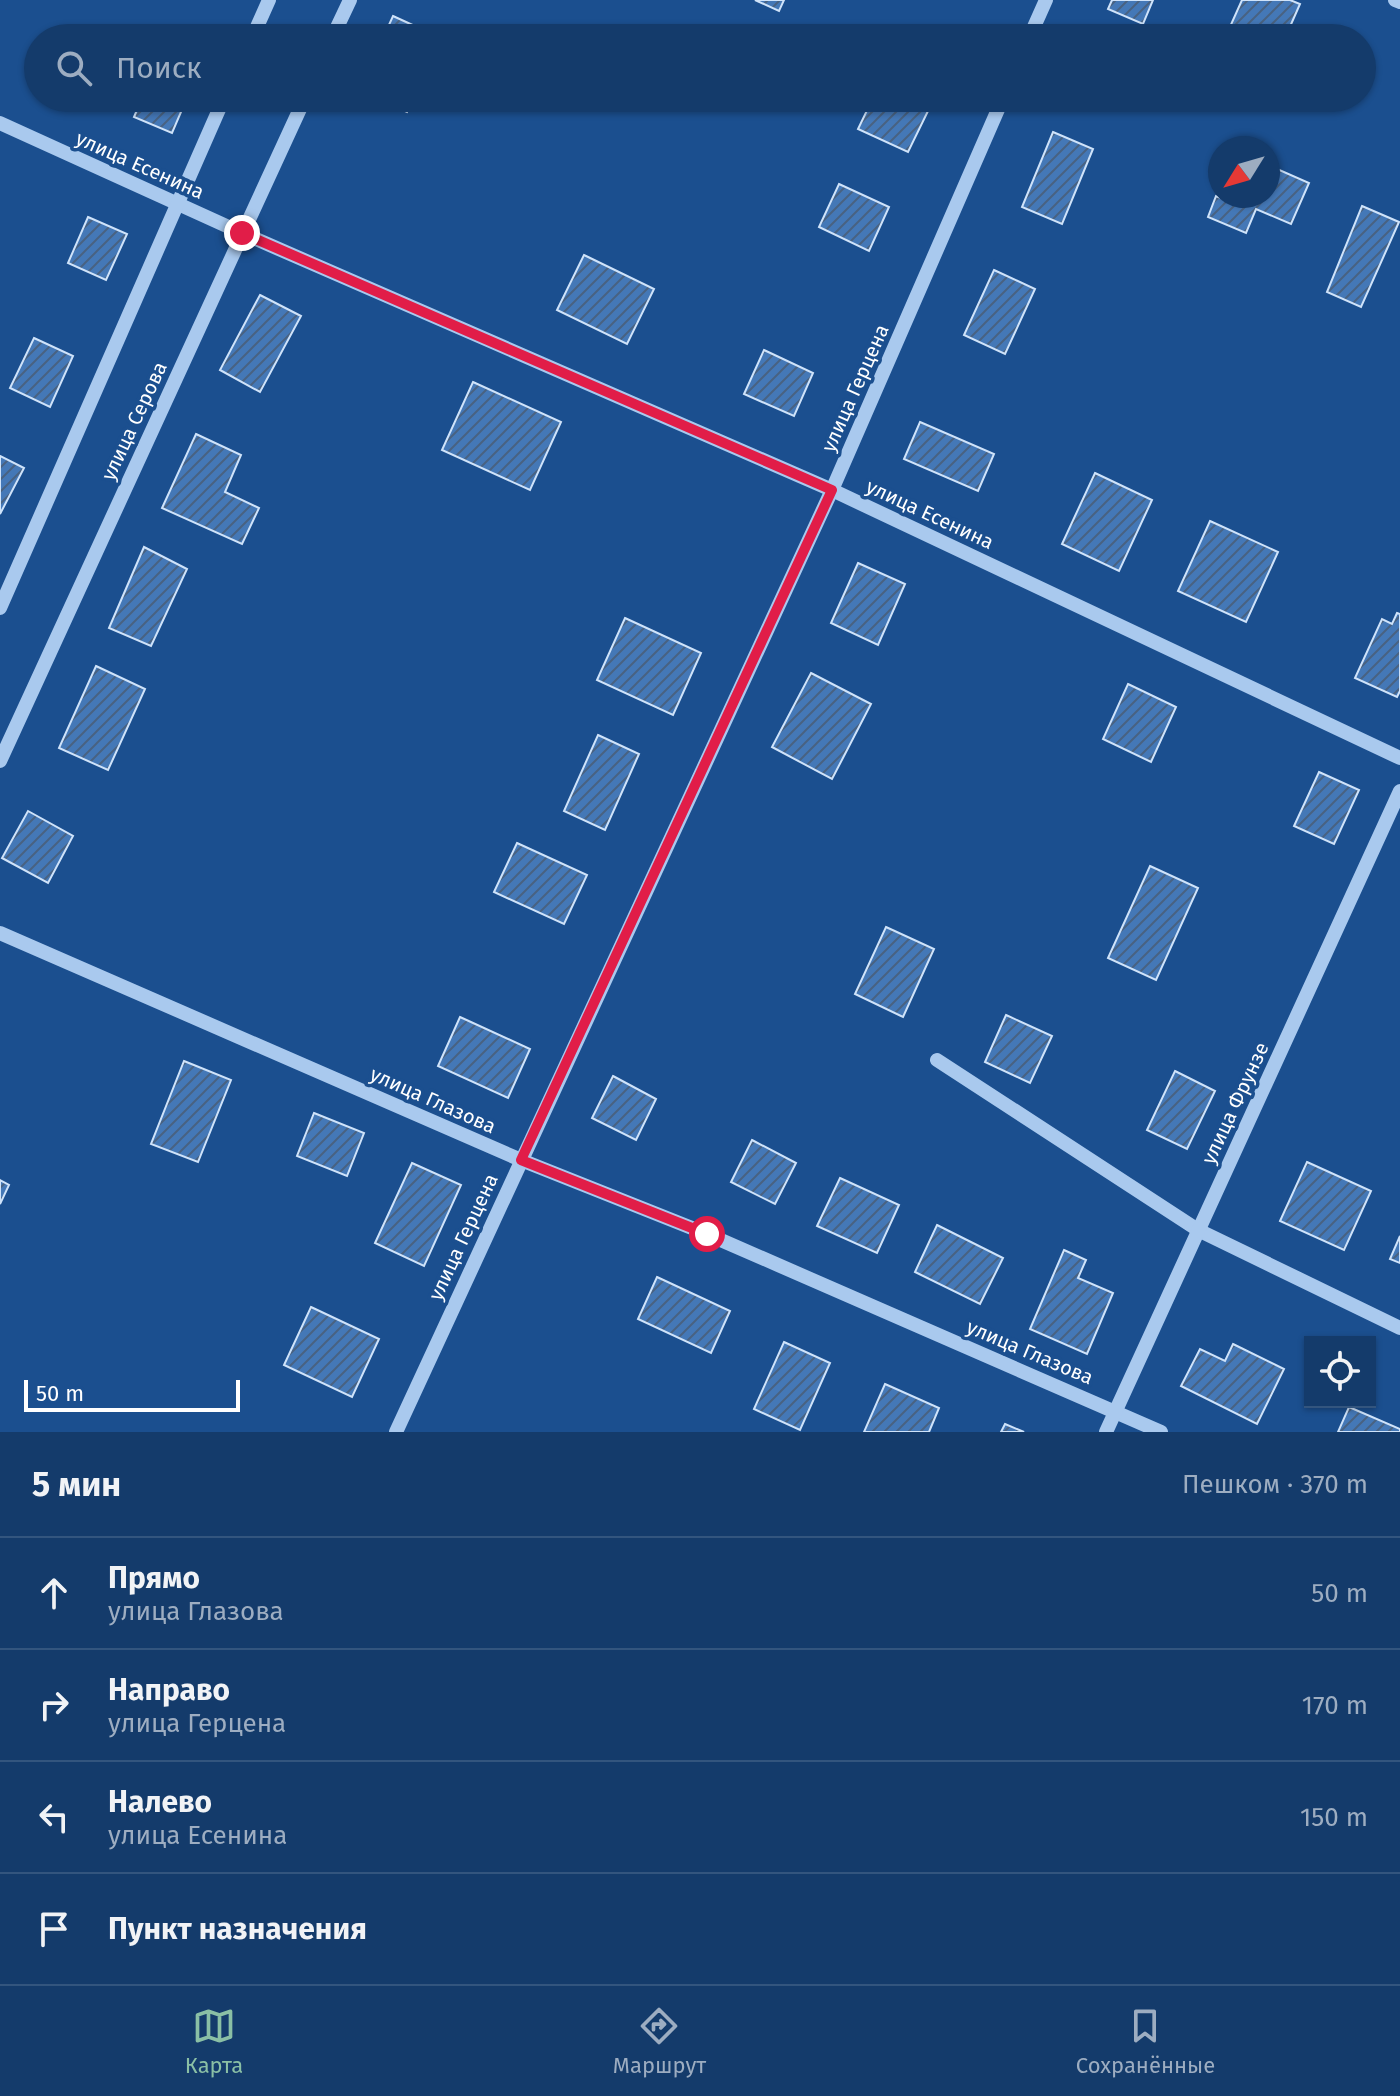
<!DOCTYPE html>
<html lang="ru">
<meta charset="utf-8">
<style>
body{margin:0;font-family:"Fira Sans",sans-serif;background:#214673;color:#f1f3f6}
.controls{position:absolute;right:24px;bottom:24px;display:grid;overflow:hidden;border-radius:0px;box-shadow:0 2px 6px #0004}
.controls button{width:72px;height:72px;display:grid;place-items:center;padding:0;border:0;border-bottom:2px solid #33557e;background:#143b6b;color:#f1f3f6;font:40px sans-serif}
.compass{position:absolute;left:1208px;top:136px;width:72px;height:72px;border-radius:50%;background:#143b6b;box-shadow:0 2px 6px #0004;rotate:233deg}
.scale{position:absolute;left:24px;bottom:20px;width:216px;box-sizing:border-box;padding-left:8px;border:4px solid #fff;border-top:0;font-size:22px;line-height:28px;white-space:nowrap;color:#fff;-webkit-text-stroke:6px #1b4f8f;paint-order:stroke}
.stop{position:absolute;width:24px;height:24px;margin:-18px;border:6px solid #e11d48;border-radius:50%;background:#fff}
.stop.end{background:#e11d48;border-color:#fff;box-shadow:0 2px 8px #0008}
.list{margin:0;padding:0;list-style:none}
h2{display:flex;justify-content:space-between;align-items:center;height:104px;margin:0;padding:0 32px;font-size:34px}
h2 small{font-size:26px;font-weight:400;color:#9dadc1}
.list li{display:grid;grid-template-columns:52px 1fr auto;gap:24px;align-items:center;box-sizing:border-box;height:112px;padding:0 32px;border-top:2px solid #33557e}
.list b{display:block;font-size:30px;white-space:nowrap}
.list p{margin:0;font-size:26px;white-space:nowrap;color:#9dadc1}
.list em{font-size:26px;font-style:normal;color:#9dadc1}
.icon{flex:none;width:44px;height:44px;fill:none;stroke:currentColor;stroke-width:2;stroke-linecap:round;stroke-linejoin:round}
.map{position:relative;flex:none;width:1400px;height:1432px;overflow:hidden}
.search{position:absolute;background:#143b6b;box-shadow:0 2px 6px #0004;left:24px;right:24px;top:24px;height:88px;display:flex;align-items:center;gap:20px;box-sizing:border-box;padding:0 28px;border-radius:44px;color:#9dadc1;font-size:30px}
.sheet{height:552px;background:#143b6b}
nav{display:flex;justify-content:space-around;align-items:center;box-sizing:border-box;height:112px;border-top:2px solid #33557e;background:#143b6b;font-size:22px;color:#9dadc1}
nav a{display:grid;justify-items:center;gap:4px}
nav .on{color:#8abfa5}
.map>svg:first-child{display:block}
.building{fill:url(#building-hatch);stroke:#cfe3fa;stroke-width:2}
.lines{fill:none;stroke-linecap:round;stroke-linejoin:round}
.minor{stroke:#a9c9ee;stroke-width:14}
.route{stroke:#e11d48;stroke-width:10}
.labels{text-anchor:middle;stroke-width:7;stroke-linejoin:round;paint-order:stroke}
.street-label{font-size:20px;fill:#fff;stroke:#1b4f8f}
</style>
<div class="map">
<svg width="1400" height="1432" viewBox="0 0 1400 1432">
<defs>
<pattern id="building-hatch" width="6" height="6" patternUnits="userSpaceOnUse" patternTransform="scale(2)"><rect width="6" height="6" fill="#4478b7"/><path d="M-1 1l2-2M0 6l6-6M5 7l2-2" fill="none" stroke="#486282"/></pattern>
</defs>
<rect width="100%" height="100%" fill="#1b4f8f"/>
<g class="building">
<polygon points="755,0 784,0 779,11"/>
<polygon points="1112,0 1153,0 1143,24 1108,9"/>
<polygon points="1242,0 1290,0 1300,4 1285,38 1249,38 1229,29"/>
<polygon points="393,16 441,38 383,38"/>
<polygon points="142,98 187,98 172,133 134,117"/>
<polygon points="375,98 414,98 407,112"/>
<polygon points="873,98 905,98 929,109 908,152 858,129"/>
<polygon points="1053,132 1093,149 1062,224 1022,207"/>
<polygon points="1268,165 1309,183 1291,224 1256,209 1246,233 1208,217 1216,196 1232,203 1235,196 1268,196"/>
<polygon points="839,184 889,207 869,251 819,227"/>
<polygon points="1362,206 1399,222 1361,307 1327,292"/>
<polygon points="88,217 127,234 106,280 68,263"/>
<polygon points="584,255 654,289 627,344 557,310"/>
<polygon points="994,270 1035,289 1005,354 964,335"/>
<polygon points="260,295 301,316 260,392 220,370"/>
<polygon points="34,338 73,356 50,407 10,388"/>
<polygon points="764,350 813,373 794,416 744,394"/>
<polygon points="473,382 561,422 530,490 442,450"/>
<polygon points="920,422 994,454 978,491 904,459"/>
<polygon points="196,434 241,455 225,492 259,508 242,544 162,508"/>
<polygon points="0,456 24,468 0,514"/>
<polygon points="1095,473 1152,500 1119,571 1062,544"/>
<polygon points="1210,521 1278,552 1246,622 1178,591"/>
<polygon points="144,547 187,569 151,646 109,628"/>
<polygon points="858,563 905,584 878,645 831,623"/>
<polygon points="1397,613 1400,614 1400,691 1397,697 1355,678 1382,619 1392,624"/>
<polygon points="625,618 701,653 673,715 597,680"/>
<polygon points="96,666 145,689 108,770 59,748"/>
<polygon points="811,673 871,704 832,779 772,747"/>
<polygon points="1128,684 1176,707 1151,762 1103,739"/>
<polygon points="598,735 639,754 605,830 564,811"/>
<polygon points="1319,772 1359,790 1334,844 1294,826"/>
<polygon points="28,811 73,836 48,883 2,858"/>
<polygon points="517,843 587,875 564,924 494,892"/>
<polygon points="1150,866 1198,888 1156,980 1108,958"/>
<polygon points="886,927 934,949 903,1017 855,994"/>
<polygon points="1006,1015 1052,1036 1030,1083 985,1062"/>
<polygon points="460,1017 530,1049 508,1098 438,1066"/>
<polygon points="184,1061 231,1080 198,1162 151,1144"/>
<polygon points="1175,1071 1215,1091 1187,1149 1147,1130"/>
<polygon points="613,1076 656,1099 636,1140 592,1118"/>
<polygon points="314,1113 364,1133 347,1176 297,1156"/>
<polygon points="752,1140 796,1163 775,1204 731,1182"/>
<polygon points="1307,1162 1371,1191 1344,1250 1280,1221"/>
<polygon points="412,1163 461,1185 424,1266 375,1243"/>
<polygon points="840,1178 899,1205 877,1253 817,1226"/>
<polygon points="0,1180 9,1185 0,1204"/>
<polygon points="937,1225 1003,1258 980,1304 915,1272"/>
<polygon points="1400,1236 1400,1263 1390,1259"/>
<polygon points="1064,1250 1086,1260 1078,1278 1113,1293 1087,1354 1030,1329"/>
<polygon points="657,1277 730,1311 711,1353 638,1319"/>
<polygon points="311,1307 379,1339 352,1397 284,1365"/>
<polygon points="784,1342 830,1363 800,1430 754,1409"/>
<polygon points="1233,1344 1284,1369 1257,1424 1181,1386 1200,1349 1225,1361"/>
<polygon points="885,1384 939,1408 929,1432 864,1432"/>
<polygon points="1349,1407 1400,1429 1400,1432 1338,1432"/>
<polygon points="1005,1424 1024,1432 1001,1432"/>
</g>
<g class="lines">
<g class="minor">
<polyline points="1395,0 1400,2"/>
<polyline points="252,38 269,0"/>
<polyline points="332,38 350,0"/>
<polyline points="1029,38 1046,0"/>
<polyline points="0,123 242,233 832,490 1400,758"/>
<polyline points="0,608 224,98"/>
<polyline points="0,761 305,98"/>
<polyline points="0,933 521,1160 707,1234 1161,1432"/>
<polyline points="937,1060 1198,1230 1400,1328"/>
<polyline points="396,1432 832,490 1003,98"/>
<polyline points="1106,1432 1400,791"/>
</g>
</g>
<g class="lines">
<polyline class="route" points="242,233 832,490 521,1160 707,1234"/>
</g>
<g class="labels">
<g class="street-label">
<text transform="translate(140 165) rotate(24)" y="7">улица Есенина</text>
<text transform="translate(855 388) rotate(-66)" y="7">улица Герцена</text>
<text transform="translate(134 421) rotate(-65)" y="7">улица Серова</text>
<text transform="translate(930 514) rotate(25)" y="7">улица Есенина</text>
<text transform="translate(433 1100) rotate(24)" y="7">улица Глазова</text>
<text transform="translate(1235 1103) rotate(-65)" y="7">улица Фрунзе</text>
<text transform="translate(463 1237) rotate(-65)" y="7">улица Герцена</text>
<text transform="translate(1030 1352) rotate(23)" y="7">улица Глазова</text>
</g>
</g>
</svg>
<div class="controls">
<button><svg class="icon" aria-label="locate" viewBox="0 0 24 24"><circle cx="12" cy="12" r="6"/><path d="M12 2v4M12 18v4M2 12h4M18 12h4"/></svg></button>
</div>
<svg class="compass" viewBox="-18 -18 36 36"><path d="M0-13l5 13h-10z" fill="#e53935"/><path d="M0 13l5-13h-10z" fill="#9dadc1"/></svg>
<div class="scale">50 m</div>
<div class="stop" style="left:707px;top:1234px"></div>
<div class="stop end" style="left:242px;top:233px"></div>
<div class="search"><svg class="icon" aria-label="search" viewBox="0 0 24 24"><circle cx="10" cy="10" r="6"/><path d="M15 15l6 6"/></svg>Поиск</div>
</div>
<section class="sheet">
<h2>5 мин<small>Пешком · 370 m</small></h2>
<ul class="list">
<li><svg class="icon" aria-label="ahead" viewBox="0 0 24 24"><path d="M12 20V5M6 11l6-6 6 6"/></svg><div><b>Прямо</b><p>улица Глазова</p></div><em>50 m</em></li>
<li><svg class="icon" aria-label="right" viewBox="0 0 24 24"><path d="M7 20v-9h11M14 6l5 5-5 5"/></svg><div><b>Направо</b><p>улица Герцена</p></div><em>170 m</em></li>
<li><svg class="icon" aria-label="left" viewBox="0 0 24 24"><path d="M17 20v-9H6M10 6l-5 5 5 5"/></svg><div><b>Налево</b><p>улица Есенина</p></div><em>150 m</em></li>
<li><svg class="icon" aria-label="arrive" viewBox="0 0 24 24"><path d="M6 21V4h12l-3 4 3 4H6"/></svg><div><b>Пункт назначения</b></div></li>
</ul>
</section>
<nav>
<a class="on"><svg class="icon" aria-label="map" viewBox="0 0 24 24"><path d="M3 6l6-2 6 2 6-2v14l-6 2-6-2-6 2zM9 4v14M15 6v14"/></svg>Карта</a>
<a><svg class="icon" aria-label="directions" viewBox="0 0 24 24"><path d="M12 3l9 9-9 9-9-9zM9 14v-3h6M13 9l2 2-2 2"/></svg>Маршрут</a>
<a><svg class="icon" aria-label="saved" viewBox="0 0 24 24"><path d="M7 4h10v16l-5-4-5 4z"/></svg>Сохранённые</a>
</nav>
